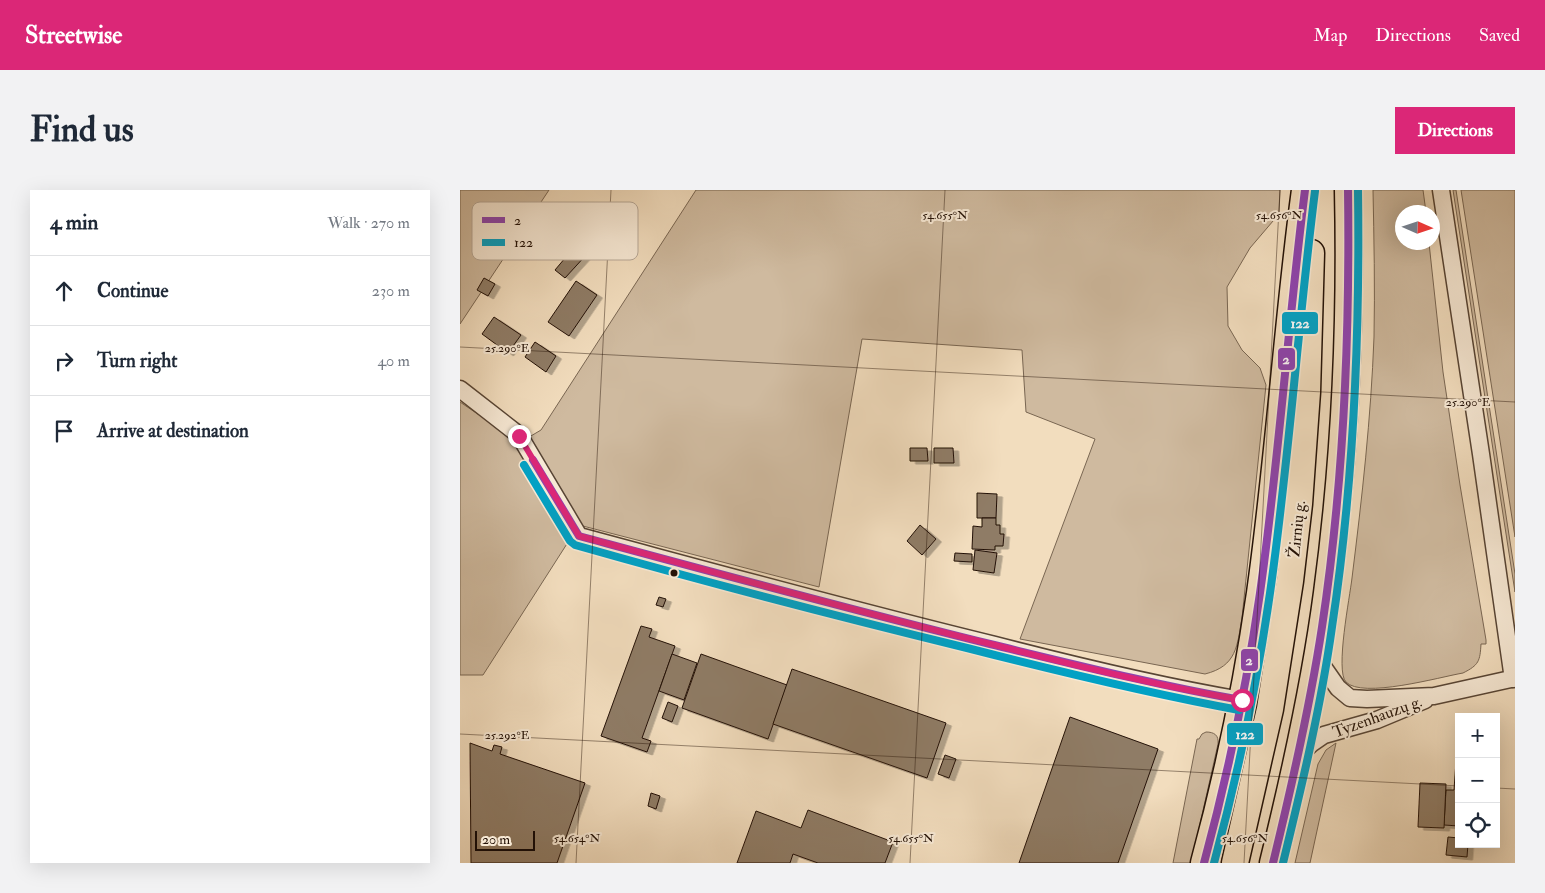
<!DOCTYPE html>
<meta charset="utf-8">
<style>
body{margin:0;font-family:"IM FELL Double Pica",serif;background:#f2f2f3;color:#1f2937}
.controls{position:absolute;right:15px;bottom:15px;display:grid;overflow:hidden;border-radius:0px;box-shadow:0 5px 20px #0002}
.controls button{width:45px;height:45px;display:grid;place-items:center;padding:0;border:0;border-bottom:1px solid #e0e1e3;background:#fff;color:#1f2937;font:25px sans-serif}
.compass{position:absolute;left:935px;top:15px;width:45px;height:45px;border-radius:50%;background:#fff;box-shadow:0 5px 20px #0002;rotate:93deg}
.scale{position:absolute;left:15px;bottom:12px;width:60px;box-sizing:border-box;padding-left:5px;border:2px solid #231106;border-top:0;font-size:14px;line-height:18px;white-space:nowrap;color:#231106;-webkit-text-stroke:4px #f7e9d5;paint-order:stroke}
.stop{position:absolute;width:15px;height:15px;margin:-11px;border:4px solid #db2777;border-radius:50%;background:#fff}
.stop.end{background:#db2777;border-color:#fff;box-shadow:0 1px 5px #0008}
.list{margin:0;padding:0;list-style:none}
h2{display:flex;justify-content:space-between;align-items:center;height:65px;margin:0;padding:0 20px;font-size:21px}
h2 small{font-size:16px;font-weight:400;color:#747a83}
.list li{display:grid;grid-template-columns:32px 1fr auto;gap:15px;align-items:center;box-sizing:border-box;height:70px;padding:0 20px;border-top:1px solid #e0e1e3}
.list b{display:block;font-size:19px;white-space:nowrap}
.list em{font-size:16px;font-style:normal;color:#747a83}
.icon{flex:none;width:28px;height:28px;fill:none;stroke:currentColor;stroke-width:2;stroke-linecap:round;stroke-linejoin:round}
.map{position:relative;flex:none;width:1055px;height:673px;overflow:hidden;border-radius:0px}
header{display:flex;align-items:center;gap:30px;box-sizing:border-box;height:70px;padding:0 25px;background:#db2777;color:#fff}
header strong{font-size:24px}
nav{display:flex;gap:28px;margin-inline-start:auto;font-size:18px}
.intro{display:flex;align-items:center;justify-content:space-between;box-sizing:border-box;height:120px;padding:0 30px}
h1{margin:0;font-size:35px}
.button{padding:12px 22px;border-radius:0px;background:#db2777;color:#fff;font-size:18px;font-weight:700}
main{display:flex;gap:30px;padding:0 30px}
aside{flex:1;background:#fff;border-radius:0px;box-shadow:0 5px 20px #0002}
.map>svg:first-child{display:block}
.green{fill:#cfba9f;stroke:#796652}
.building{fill:#8f7b66;stroke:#231106;filter:url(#shadow)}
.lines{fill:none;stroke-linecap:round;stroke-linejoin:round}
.minor-casing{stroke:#574434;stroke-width:19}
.trunk-casing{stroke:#231106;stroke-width:29}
.minor{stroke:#f7e9d5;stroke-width:16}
.trunk{stroke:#f2ddbe;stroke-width:26}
.bus-1-casing{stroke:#f7e9d5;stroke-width:11}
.bus-2-casing{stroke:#f7e9d5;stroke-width:11}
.bus-1{stroke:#8e44ad;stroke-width:8}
.bus-2{stroke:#02a1c4;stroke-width:8}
.route{stroke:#db2777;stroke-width:6}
.ticks{fill:none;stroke:#231106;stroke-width:1;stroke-opacity:0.45}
.bus-dot{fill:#231106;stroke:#f7e9d5;stroke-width:2}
.labels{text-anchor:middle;stroke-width:4;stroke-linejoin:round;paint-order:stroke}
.street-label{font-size:16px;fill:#231106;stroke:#f7e9d5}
.key{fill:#f7e9d5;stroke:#b7a897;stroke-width:1}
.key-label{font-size:14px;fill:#231106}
.ticks-label{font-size:12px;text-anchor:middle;fill:#231106;stroke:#f7e9d5;stroke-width:4;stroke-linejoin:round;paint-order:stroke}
.line-badge{stroke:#f7e9d5;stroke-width:2}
.badge-label{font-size:14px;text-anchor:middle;font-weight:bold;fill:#fff}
</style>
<header>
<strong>Streetwise</strong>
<nav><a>Map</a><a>Directions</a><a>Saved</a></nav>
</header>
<div class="intro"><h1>Find us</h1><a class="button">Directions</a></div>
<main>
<aside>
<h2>4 min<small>Walk · 270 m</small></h2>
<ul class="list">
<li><svg class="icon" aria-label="ahead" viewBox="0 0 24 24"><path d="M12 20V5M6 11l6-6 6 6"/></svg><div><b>Continue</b></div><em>230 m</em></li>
<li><svg class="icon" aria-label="right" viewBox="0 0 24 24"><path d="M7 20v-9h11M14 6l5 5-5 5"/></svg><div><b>Turn right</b></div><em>40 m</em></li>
<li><svg class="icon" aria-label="arrive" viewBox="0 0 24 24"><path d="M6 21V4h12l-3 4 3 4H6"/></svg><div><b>Arrive at destination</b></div></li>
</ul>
</aside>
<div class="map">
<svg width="1055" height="673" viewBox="0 0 1055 673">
<defs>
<filter id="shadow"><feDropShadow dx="5.5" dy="3" stdDeviation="0" flood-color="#0004"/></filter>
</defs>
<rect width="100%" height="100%" fill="#f2ddbe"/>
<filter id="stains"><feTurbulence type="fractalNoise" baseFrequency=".004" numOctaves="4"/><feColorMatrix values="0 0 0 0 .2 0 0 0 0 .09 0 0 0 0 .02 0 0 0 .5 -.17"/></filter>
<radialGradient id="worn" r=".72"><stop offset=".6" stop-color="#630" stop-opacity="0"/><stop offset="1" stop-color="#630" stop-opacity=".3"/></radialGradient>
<g class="green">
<polygon points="0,0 89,0 0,134"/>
<path d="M236,0H820L819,24L790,58L767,97L768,136L782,160L800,178L806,195L782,428C777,456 777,476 745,484L560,449L635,249L566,222L562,160L402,149L359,397L119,335L23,485H0V212L43,241L54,256L81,240Z"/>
<path d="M913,0H963L966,22H942V52L969,53L983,182L1000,295L1026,450V454H1021C1020,471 1019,475 1003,483C980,487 902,509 886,492C875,481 890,406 892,388C902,308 911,228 914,147C915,98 914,49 913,0Z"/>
<polygon points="993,0 996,0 1055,384 1055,402"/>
<polygon points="1001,0 1055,0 1055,347"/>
<path d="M746,542C754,542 759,545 758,554L733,665L730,673H713L737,549H739L742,544Z"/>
<polygon points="876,553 850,673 835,673 858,574 866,560"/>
</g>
<g class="building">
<polygon points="116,55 127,64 105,88 95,80"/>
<polygon points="24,88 35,94 28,106 17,100"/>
<polygon points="116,91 137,105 109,146 88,132"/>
<polygon points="34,127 61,145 48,163 22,144"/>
<polygon points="75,152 96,166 86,182 65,167"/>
<polygon points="450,258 467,258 468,271 450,271"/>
<polygon points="474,258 493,258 494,273 474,273"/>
<polygon points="517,303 537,304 536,328 517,328"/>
<polygon points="522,328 536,328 536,335 540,335 540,344 544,344 543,356 535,356 535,360 512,359 513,336 522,337"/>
<polygon points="460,335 476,349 462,365 447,351"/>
<polygon points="515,360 537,363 534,383 513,380"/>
<polygon points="495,363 512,364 512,372 494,371"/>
<polygon points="199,407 206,409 203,417 196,415"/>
<polygon points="181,436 192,439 189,447 215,456 182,548 191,551 187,562 141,546"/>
<polygon points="212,464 237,473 224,510 199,501"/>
<polygon points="241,464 327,495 308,549 222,518"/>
<polygon points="332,479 486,533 467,588 313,534"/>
<polygon points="208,512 218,516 212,532 202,528"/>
<polygon points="610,527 698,559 658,673 559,673"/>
<polygon points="10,553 32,561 34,555 42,557 40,564 125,593 97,673 11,673"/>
<polygon points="485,565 496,569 489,588 478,584"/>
<polygon points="996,571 999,571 999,636 984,635 986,600 994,600"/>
<polygon points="960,593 986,594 984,638 958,637"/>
<polygon points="191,603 200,606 196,619 188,616"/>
<polygon points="348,620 433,652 425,673 358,673 333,664 330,673 277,673 296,621 341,638"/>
<polygon points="988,647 999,648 999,654 1008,654 1007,667 986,665"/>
</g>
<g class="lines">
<defs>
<g id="minor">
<polyline points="981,0 1021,264 1053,489"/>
<path d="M0,199L59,245L119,346C257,383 395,421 535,455C616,476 699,496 781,510"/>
<polyline points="857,468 878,498 890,508 907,509 974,506 1055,488"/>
<polyline points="838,566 851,554 864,545 917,530 965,510"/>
</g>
<g id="trunk">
<path d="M744,673C768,585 787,493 800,403C819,269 827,134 845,0"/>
<polyline points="775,673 810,519 830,391 839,314 847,202 851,63"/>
<path d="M813,673C835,584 855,494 867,403C885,269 891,135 888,0"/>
</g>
</defs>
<use href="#minor" class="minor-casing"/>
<use href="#trunk" class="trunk-casing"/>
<use href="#minor" class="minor"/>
<use href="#trunk" class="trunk"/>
<defs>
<g id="bus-1">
<path d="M73,270L119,346C256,383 392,420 530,454C613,474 696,495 781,510"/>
<path d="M744,673C768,584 787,494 800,403C819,269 828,134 845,0"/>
<path d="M813,673C832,595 850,516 862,437C884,292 890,146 888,0"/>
</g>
<g id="bus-2">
<path d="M64,275L110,351L115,355C245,392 376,426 507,458C597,481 687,503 779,520"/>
<path d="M754,673C778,584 797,494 810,403C829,270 838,135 855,1"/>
<path d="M823,673C842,595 861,516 872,437C894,292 900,146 898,0"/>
</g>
</defs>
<use href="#bus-1" class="bus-1-casing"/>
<use href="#bus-2" class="bus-2-casing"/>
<use href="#bus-1" class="bus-1"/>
<use href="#bus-2" class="bus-2"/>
</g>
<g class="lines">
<path class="route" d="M59,246L119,346C257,383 395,421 535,455C616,476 699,496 782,510"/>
</g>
<path class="ticks" d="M0,157L1055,212M0,544L999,596M1036,598L1055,599M116,673L151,0M450,673L485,0M784,673L820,0"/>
<circle class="bus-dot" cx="214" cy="383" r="4.5"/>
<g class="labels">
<g class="street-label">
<text transform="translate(836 339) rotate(-84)" y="6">Žirnių g.</text>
<text transform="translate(917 526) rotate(-20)" y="6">Tyzenhauzų g.</text>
</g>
</g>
<rect x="12" y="12" width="166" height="58" rx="8" class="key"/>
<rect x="22" y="27" width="23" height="6" fill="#8e44ad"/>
<rect x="22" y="49" width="23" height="7" fill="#02a1c4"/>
<g class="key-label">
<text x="54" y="35">2</text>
<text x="54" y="57">122</text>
</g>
<g class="ticks-label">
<text x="485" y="29">54.655°N</text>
<text x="819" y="29">54.656°N</text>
<text x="47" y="162">25.290°E</text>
<text x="1008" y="216">25.290°E</text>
<text x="47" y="549">25.292°E</text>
<text x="117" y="652">54.654°N</text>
<text x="451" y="652">54.655°N</text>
<text x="785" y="652">54.656°N</text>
</g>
<g class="line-badge">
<rect x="821" y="121" width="38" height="24" rx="5" fill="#02a1c4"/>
<rect x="817" y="157" width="19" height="24" rx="5" fill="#8e44ad"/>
<rect x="780" y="458" width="19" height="24" rx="5" fill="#8e44ad"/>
<rect x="766" y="532" width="38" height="24" rx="5" fill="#02a1c4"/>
</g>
<g class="badge-label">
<text x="840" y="138">122</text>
<text x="826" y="174">2</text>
<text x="789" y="475">2</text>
<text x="785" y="549">122</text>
</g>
<rect width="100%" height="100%" filter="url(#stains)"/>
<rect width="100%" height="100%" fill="url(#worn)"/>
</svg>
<div class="controls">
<button>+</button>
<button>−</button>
<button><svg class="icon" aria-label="locate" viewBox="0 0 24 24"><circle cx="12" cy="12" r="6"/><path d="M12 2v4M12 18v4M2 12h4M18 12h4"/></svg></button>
</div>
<svg class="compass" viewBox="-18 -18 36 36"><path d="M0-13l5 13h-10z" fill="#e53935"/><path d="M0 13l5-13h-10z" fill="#747a83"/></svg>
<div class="scale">20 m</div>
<div class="stop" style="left:782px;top:510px"></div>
<div class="stop end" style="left:59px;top:246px"></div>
</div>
</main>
